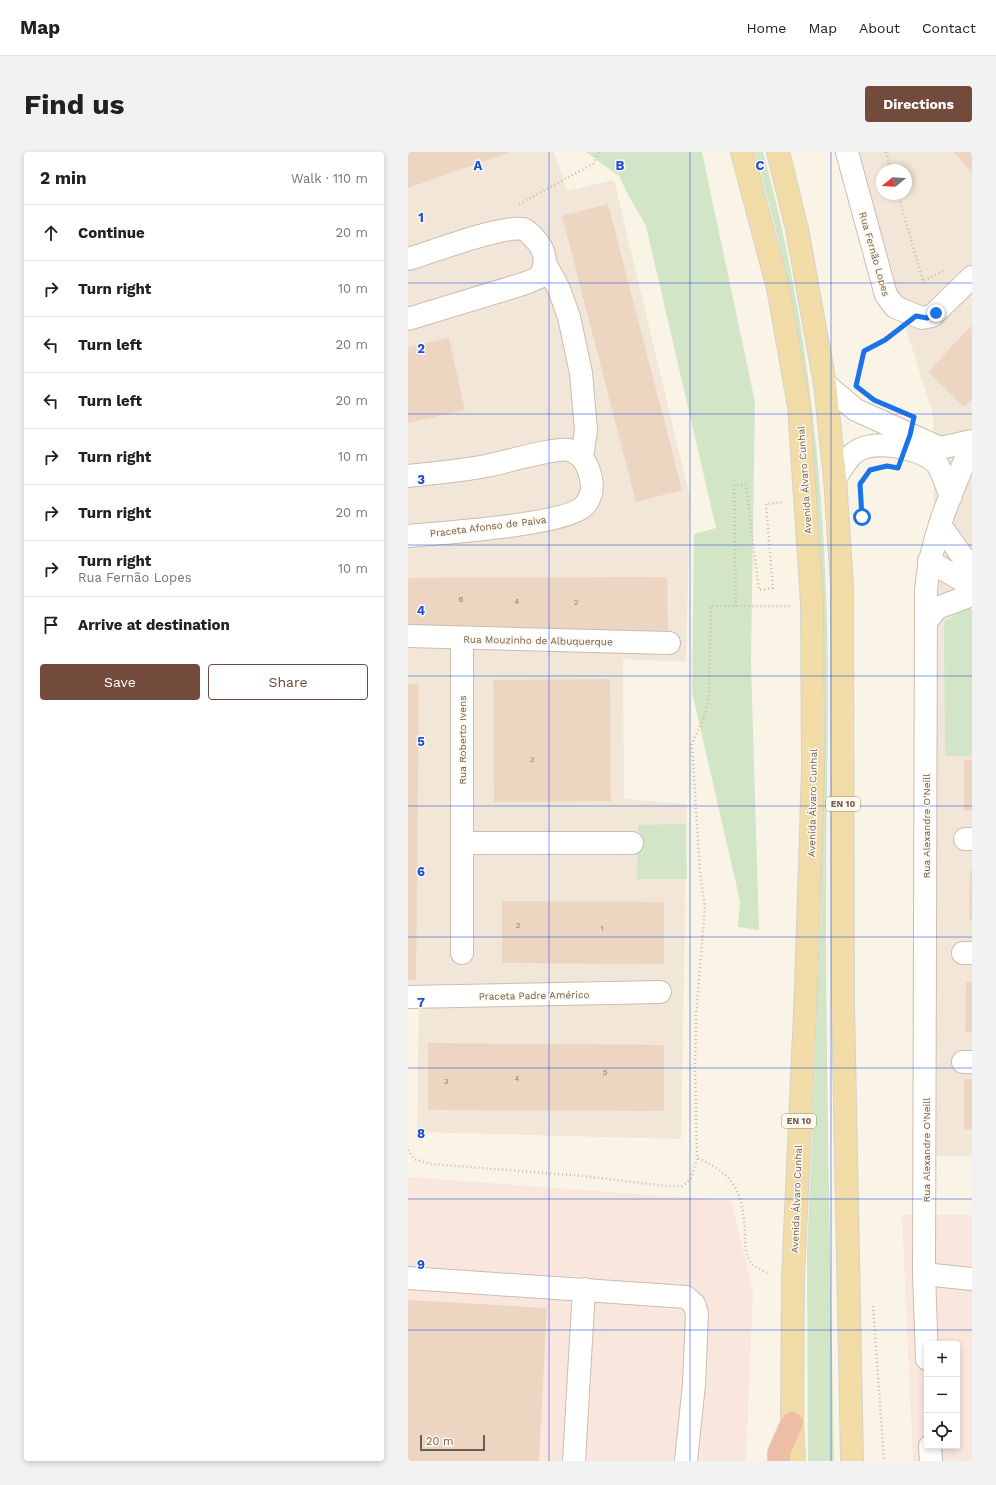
<!DOCTYPE html>
<meta charset="utf-8">
<style>
body{margin:0;font-family:"Work Sans",sans-serif;background:#f2f2f2;color:#202124}
.controls{position:absolute;right:12px;bottom:12px;display:grid;overflow:hidden;border-radius:4px;box-shadow:0 2px 6px #0003}
.controls button{width:36px;height:36px;display:grid;place-items:center;padding:0;border:0;border-bottom:1px solid #e0e0e0;background:#fff;color:#202124;font:20px sans-serif}
.compass{position:absolute;left:468px;top:12px;width:36px;height:36px;border-radius:50%;background:#fff;box-shadow:0 2px 6px #0003;rotate:252deg}
.scale{position:absolute;left:12px;bottom:10px;width:65px;box-sizing:border-box;padding-left:4px;border:2px solid #715d4f;border-top:0;font-size:11px;line-height:14px;white-space:nowrap;color:#715d4f;-webkit-text-stroke:3px #fdf8ed;paint-order:stroke}
.stop{position:absolute;width:12px;height:12px;margin:-9px;border:3px solid #1a73e8;border-radius:50%;background:#fff}
.stop.end{background:#1a73e8;border-color:#fff;box-shadow:0 1px 4px #0008}
.list{margin:0;padding:0;list-style:none}
h2{display:flex;justify-content:space-between;align-items:center;height:52px;margin:0;padding:0 16px;font-size:17px}
h2 small{font-size:13px;font-weight:400;color:#757577}
.list li{display:grid;grid-template-columns:26px 1fr auto;gap:12px;align-items:center;box-sizing:border-box;height:56px;padding:0 16px;border-top:1px solid #e0e0e0}
.list b{display:block;font-size:15px;white-space:nowrap}
.list p{margin:0;font-size:13px;white-space:nowrap;color:#757577}
.list em{font-size:13px;font-style:normal;color:#757577}
.actions{display:flex;gap:8px;padding:12px 16px}
.actions a{flex:1;padding:9px 0;border:1px solid #724b3c;border-radius:4px;text-align:center;font-size:14px;color:#724b3c}
.actions .main{background:#724b3c;color:#fff}
.icon{flex:none;width:22px;height:22px;fill:none;stroke:currentColor;stroke-width:2;stroke-linecap:round;stroke-linejoin:round}
.map{position:relative;flex:none;width:564px;height:1309px;overflow:hidden;border-radius:4px}
header{display:flex;align-items:center;gap:24px;box-sizing:border-box;height:56px;padding:0 20px;background:#fff;border-bottom:1px solid #e0e0e0}
header strong{font-size:19px}
nav{display:flex;gap:22px;margin-inline-start:auto;font-size:14px}
.intro{display:flex;align-items:center;justify-content:space-between;box-sizing:border-box;height:96px;padding:0 24px}
h1{margin:0;font-size:28px}
.button{padding:10px 18px;border-radius:4px;background:#724b3c;color:#fff;font-size:14px;font-weight:700}
main{display:flex;gap:24px;padding:0 24px}
aside{flex:1;background:#fff;border-radius:4px;box-shadow:0 2px 6px #0003}
.map>svg:first-child{display:block}
.residential{fill:#f1e6d7;fill-rule:evenodd}
.commercial{fill:#f9e7dd;fill-rule:evenodd}
.green{fill:#d2e6c7}
.building{fill:#ecd6c2}
.lines{fill:none;stroke-linecap:round;stroke-linejoin:round}
.minor-casing{stroke:#cbbdaf;stroke-width:24}
.major-casing{stroke:#d7d2ce;stroke-width:24}
.highway-casing{stroke:#d7d2ce;stroke-width:24}
.path{stroke:#d1b9a5;stroke-width:2.5;stroke-dasharray:1 3;stroke-linecap:butt}
.minor{stroke:#fff;stroke-width:22}
.major{stroke:#f1dba7;stroke-width:22}
.highway{stroke:#edbda5;stroke-width:22}
.route{stroke:#1a73e8;stroke-width:5}
.grid{fill:none;stroke:#1d4ed8;stroke-width:1;stroke-opacity:0.55}
.labels{text-anchor:middle;stroke-width:3;stroke-linejoin:round;paint-order:stroke}
.number-label{font-size:8px;fill:#907b6c}
.shield{fill:#fdf8ed;stroke:#9b8c7e;stroke-width:1}
.shield-label{font-size:9px;font-weight:bold;fill:#715d4f}
.street-label{font-size:10px;fill:#715d4f;stroke:#fdf8ed}
.grid-label{font-size:13px;text-anchor:middle;font-weight:bold;fill:#1d4ed8;stroke:#fdf8ed;stroke-width:3;stroke-linejoin:round;paint-order:stroke}
</style>
<header>
<strong>Map</strong>
<nav><a>Home</a><a>Map</a><a>About</a><a>Contact</a></nav>
</header>
<div class="intro"><h1>Find us</h1><a class="button">Directions</a></div>
<main>
<aside>
<h2>2 min<small>Walk · 110 m</small></h2>
<ul class="list">
<li><svg class="icon" aria-label="ahead" viewBox="0 0 24 24"><path d="M12 20V5M6 11l6-6 6 6"/></svg><div><b>Continue</b></div><em>20 m</em></li>
<li><svg class="icon" aria-label="right" viewBox="0 0 24 24"><path d="M7 20v-9h11M14 6l5 5-5 5"/></svg><div><b>Turn right</b></div><em>10 m</em></li>
<li><svg class="icon" aria-label="left" viewBox="0 0 24 24"><path d="M17 20v-9H6M10 6l-5 5 5 5"/></svg><div><b>Turn left</b></div><em>20 m</em></li>
<li><svg class="icon" aria-label="left" viewBox="0 0 24 24"><path d="M17 20v-9H6M10 6l-5 5 5 5"/></svg><div><b>Turn left</b></div><em>20 m</em></li>
<li><svg class="icon" aria-label="right" viewBox="0 0 24 24"><path d="M7 20v-9h11M14 6l5 5-5 5"/></svg><div><b>Turn right</b></div><em>10 m</em></li>
<li><svg class="icon" aria-label="right" viewBox="0 0 24 24"><path d="M7 20v-9h11M14 6l5 5-5 5"/></svg><div><b>Turn right</b></div><em>20 m</em></li>
<li><svg class="icon" aria-label="right" viewBox="0 0 24 24"><path d="M7 20v-9h11M14 6l5 5-5 5"/></svg><div><b>Turn right</b><p>Rua Fernão Lopes</p></div><em>10 m</em></li>
<li><svg class="icon" aria-label="arrive" viewBox="0 0 24 24"><path d="M6 21V4h12l-3 4 3 4H6"/></svg><div><b>Arrive at destination</b></div></li>
</ul>
<div class="actions"><a class="main">Save</a><a>Share</a></div>
</aside>
<div class="map">
<svg width="564" height="1309" viewBox="0 0 564 1309">
<rect width="100%" height="100%" fill="#faf4e7"/>
<g class="residential">
<polygon points="0,0 146,0 159,39 206,28 282,346 278,510 215,507 216,647 279,652 273,987 9,980 11,839 0,838"/>
<path d="M442,0H564V1004H529L525,262ZM474,18H498V42H474Z"/>
</g>
<g class="commercial">
<polygon points="0,1025 323,1049 345,1138 338,1309 0,1309"/>
<path d="M494,1063H564V1309H505ZM519,1192H549V1294H519Z"/>
</g>
<g class="green">
<polygon points="178,0 294,0 347,250 343,512 351,778 330,775 332,749 284,540 286,382 308,376 238,74 219,41 211,24"/>
<path d="M347,0H355C394,142 412,290 418,437C422,543 418,649 418,754C418,939 423,1124 426,1309H400L399,1101L413,756L412,408L404,291L384,150L367,75Z"/>
<polygon points="556,457 564,457 564,604 537,604 536,470"/>
<polygon points="278,672 279,727 229,727 230,673"/>
</g>
<g class="building">
<polygon points="0,0 102,0 0,36"/>
<polygon points="546,0 564,0 564,21"/>
<polygon points="200,52 274,338 228,350 154,64"/>
<polygon points="564,173 564,247 556,255 520,220"/>
<polygon points="41,186 57,258 0,271 0,195"/>
<polygon points="259,425 260,479 0,476 0,426"/>
<polygon points="202,527 203,649 86,650 85,528"/>
<polygon points="0,532 11,532 8,828 0,828"/>
<rect x="556" y="608" width="8" height="51"/>
<polygon points="562,718 564,718 564,768 561,768"/>
<polygon points="94,749 256,750 256,812 94,811"/>
<polygon points="558,830 564,830 564,880 557,880"/>
<polygon points="20,891 256,893 256,959 20,958"/>
<rect x="556" y="927" width="8" height="50"/>
<polygon points="0,1148 139,1156 131,1309 0,1309"/>
</g>
<g class="lines">
<defs>
<g id="minor">
<polyline points="439,0 478,143 487,155 514,166 524,164 564,125"/>
<path d="M0,107C24,100 94,73 115,77C121,79 127,87 131,92C139,104 138,112 132,125L118,131L0,167"/>
<polyline points="138,113 151,137 161,165 173,221 178,278 174,305"/>
<polyline points="417,232 448,258 532,296 564,289"/>
<path d="M0,324C26,321 52,319 78,314C95,311 147,295 161,298C171,300 178,310 181,319C185,331 186,342 177,353C161,373 31,381 0,384"/>
<path d="M427,326C433,318 438,308 446,301C464,286 510,295 527,310C533,315 539,336 543,344"/>
<polyline points="532,373 564,418"/>
<polyline points="521,409 564,434"/>
<polyline points="518,470 529,456 564,443"/>
<polyline points="0,484 261,491"/>
<polyline points="557,687 564,687"/>
<polyline points="54,691 224,691"/>
<polyline points="54,801 54,486"/>
<polyline points="555,801 564,801"/>
<polyline points="0,845 252,840"/>
<polyline points="555,910 564,910"/>
<polyline points="516,1122 564,1127"/>
<polyline points="0,1126 278,1145 286,1152 289,1162 286,1232 278,1309"/>
<path d="M519,1207L516,1122L518,438C522,387 544,339 564,292"/>
<polyline points="522,1294 523,1309"/>
<polyline points="166,1309 176,1137"/>
</g>
<g id="major">
<polyline points="334,0 370,136 391,254 404,451 405,615 398,837 385,1126 384,1271 386,1309"/>
<polyline points="370,0 389,77 417,232 427,326 434,434 435,851 444,1309"/>
</g>
<polyline id="highway" points="371,1309 371,1301 384,1271"/>
</defs>
<use href="#minor" class="minor-casing"/>
<use href="#major" class="major-casing"/>
<use href="#highway" class="highway-casing"/>
<g class="path">
<polyline points="478,0 483,18"/>
<polyline points="490,42 515,129 537,118"/>
<polyline points="111,52 185,12 191,0"/>
<polyline points="449,229 456,199 488,179"/>
<polyline points="454,373 452,332 461,319"/>
<polyline points="328,454 326,333 338,333 351,438 365,436 358,352 375,350"/>
<polyline points="0,998 6,1007 23,1012 175,1024 258,1034 274,1034 283,1027 289,1006"/>
<path d="M359,1121C354,1118 347,1115 343,1111C337,1103 337,1091 337,1081C335,1041 327,1022 289,1006L287,918L288,864L297,756L292,721L284,591L296,566L301,546L303,454H382"/>
<polyline points="465,1154 476,1309"/>
</g>
<use href="#minor" class="minor"/>
<use href="#major" class="major"/>
<use href="#highway" class="highway"/>
</g>
<g class="lines">
<polyline class="route" points="454,365 452,332 462,318 479,314 490,316 502,283 506,265 466,248 448,234 456,199 477,188 508,164 519,166 528,161"/>
</g>
<path class="grid" d="M141,0V1309M282,0V1309M423,0V1309M0,131H564M0,262H564M0,393H564M0,524H564M0,654H564M0,785H564M0,916H564M0,1047H564M0,1178H564"/>
<g class="labels">
<g class="number-label">
<text x="53" y="450">6</text>
<text x="109" y="452">4</text>
<text x="168" y="453">2</text>
<text x="124" y="610">3</text>
<text x="110" y="776">2</text>
<text x="194" y="779">1</text>
<text x="197" y="923">5</text>
<text x="109" y="929">4</text>
<text x="38" y="932">3</text>
</g>
<g class="shield">
<rect x="418" y="645" width="34" height="14" rx="3"/>
<rect x="374" y="962" width="34" height="14" rx="3"/>
</g>
<g class="shield-label">
<text x="435" y="655">EN 10</text>
<text x="391" y="972">EN 10</text>
</g>
<g class="street-label">
<text transform="translate(467 102) rotate(74)" y="4">Rua Fernão Lopes</text>
<text transform="translate(396 328) rotate(-94)" y="4">Avenida Álvaro Cunhal</text>
<text transform="translate(80 374) rotate(-7)" y="4">Praceta Afonso de Paiva</text>
<text transform="translate(130 488) rotate(1)" y="4">Rua Mouzinho de Albuquerque</text>
<text transform="translate(54 588) rotate(-90)" y="4">Rua Roberto Ivens</text>
<text transform="translate(404 651) rotate(-89)" y="4">Avenida Álvaro Cunhal</text>
<text transform="translate(518 674) rotate(-90)" y="4">Rua Alexandre O'Neill</text>
<text transform="translate(126 843) rotate(-1)" y="4">Praceta Padre Américo</text>
<text transform="translate(518 998) rotate(-90)" y="4">Rua Alexandre O'Neill</text>
<text transform="translate(388 1047) rotate(-88)" y="4">Avenida Álvaro Cunhal</text>
</g>
</g>
<g class="grid-label">
<text x="70" y="18">A</text>
<text x="212" y="18">B</text>
<text x="352" y="18">C</text>
<text x="13" y="70">1</text>
<text x="13" y="201">2</text>
<text x="13" y="332">3</text>
<text x="13" y="463">4</text>
<text x="13" y="594">5</text>
<text x="13" y="724">6</text>
<text x="13" y="855">7</text>
<text x="13" y="986">8</text>
<text x="13" y="1117">9</text>
</g>
</svg>
<div class="controls">
<button>+</button>
<button>−</button>
<button><svg class="icon" aria-label="locate" viewBox="0 0 24 24"><circle cx="12" cy="12" r="6"/><path d="M12 2v4M12 18v4M2 12h4M18 12h4"/></svg></button>
</div>
<svg class="compass" viewBox="-18 -18 36 36"><path d="M0-13l5 13h-10z" fill="#e53935"/><path d="M0 13l5-13h-10z" fill="#757577"/></svg>
<div class="scale">20 m</div>
<div class="stop" style="left:454px;top:365px"></div>
<div class="stop end" style="left:528px;top:161px"></div>
</div>
</main>
